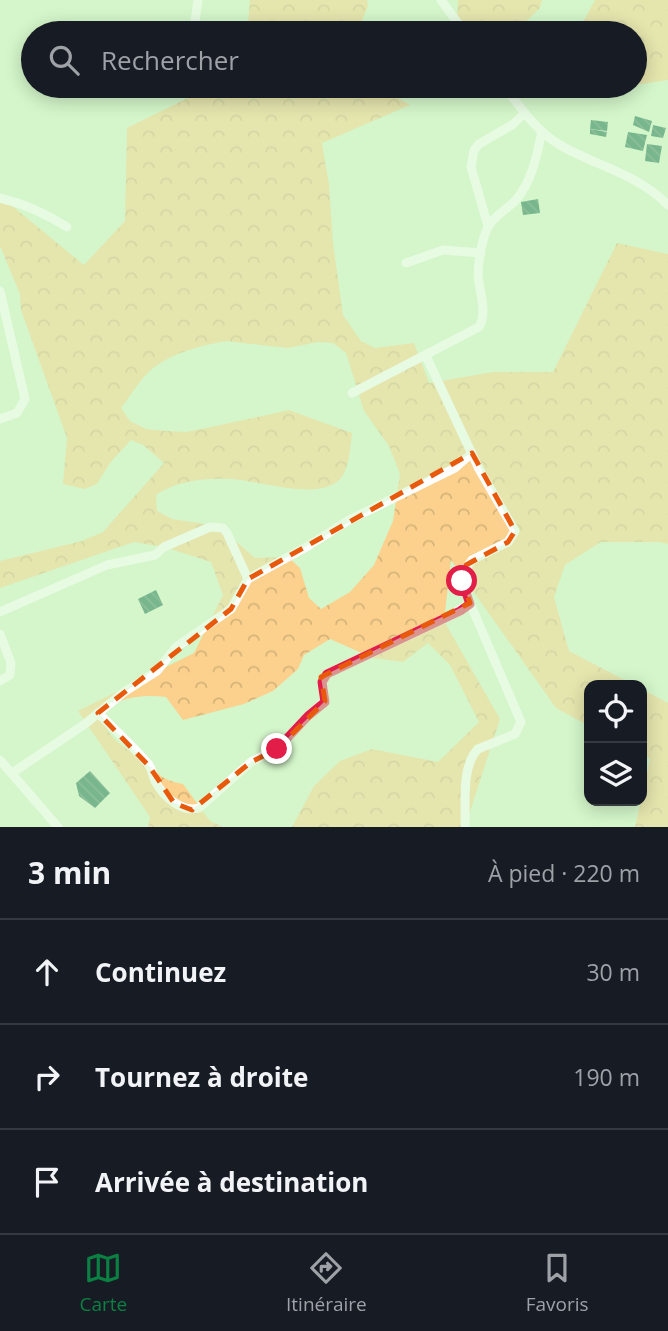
<!DOCTYPE html>
<html lang="fr">
<meta charset="utf-8">
<style>
body{margin:0;font-family:"Open Sans",sans-serif;background:#242831;color:#f1f3f6}
.controls{position:absolute;right:21px;bottom:21px;display:grid;overflow:hidden;border-radius:14px;box-shadow:0 4px 18px #0003}
.controls button{width:63px;height:63px;display:grid;place-items:center;padding:0;border:0;border-bottom:2px solid #363941;background:#171b24;color:#f1f3f6;font:35px sans-serif}
.stop{position:absolute;width:21px;height:21px;margin:-16px;border:5px solid #e11d48;border-radius:50%;background:#fff}
.stop.end{background:#e11d48;border-color:#fff;box-shadow:0 2px 7px #0008}
.list{margin:0;padding:0;list-style:none}
h2{display:flex;justify-content:space-between;align-items:center;height:91px;margin:0;padding:0 28px;font-size:30px}
h2 small{font-size:23px;font-weight:400;color:#9ea1a6}
.list li{display:grid;grid-template-columns:46px 1fr auto;gap:21px;align-items:center;box-sizing:border-box;height:105px;padding:0 28px;border-top:2px solid #363941}
.list b{display:block;font-size:26px;white-space:nowrap}
.list em{font-size:23px;font-style:normal;color:#9ea1a6}
.icon{flex:none;width:38px;height:38px;fill:none;stroke:currentColor;stroke-width:2;stroke-linecap:round;stroke-linejoin:round}
.map{position:relative;flex:none;width:668px;height:827px;overflow:hidden}
.search{position:absolute;background:#171b24;box-shadow:0 4px 18px #0003;left:21px;right:21px;top:21px;height:77px;display:flex;align-items:center;gap:18px;box-sizing:border-box;padding:0 24px;border-radius:38px;color:#9ea1a6;font-size:26px}
.sheet{height:406px;background:#171b24}
nav{display:flex;justify-content:space-around;align-items:center;box-sizing:border-box;height:98px;border-top:2px solid #363941;background:#171b24;font-size:19px;color:#9ea1a6}
nav a{display:grid;justify-items:center;gap:4px}
nav .on{color:#0b8043}
.map>svg:first-child{display:block}
.forest{fill:url(#forest-crowns);fill-rule:evenodd}
.building{fill:url(#building-back-hatch)}
.lines{fill:none;stroke-linecap:round;stroke-linejoin:round}
.minor{stroke:#fff;stroke-width:9}
.route{stroke:#e11d48;stroke-width:9}
.marked{fill:none;stroke:#e8590c;stroke-width:5;stroke-dasharray:14 9;stroke-linejoin:round}
</style>
<div class="map">
<svg width="668" height="827" viewBox="0 0 668 827">
<defs>
<pattern id="forest-crowns" width="20" height="18" patternUnits="userSpaceOnUse" patternTransform="scale(1.75)"><rect width="20" height="18" fill="#fbd18d"/><path d="M2 6a3 3 0 1 1 6 0M12 15a3 3 0 1 1 6 0" fill="none" stroke="#d6b378"/></pattern>
<pattern id="building-back-hatch" width="6" height="6" patternUnits="userSpaceOnUse" patternTransform="scale(1.75)"><rect width="6" height="6" fill="#0b6843"/><path d="M-1 5l2 2M0 0l6 6M5-1l2 2" fill="none" stroke="#367d60"/></pattern>
</defs>
<rect width="100%" height="100%" fill="#d4f6cb"/>
<g class="forest">
<polygon points="250,0 367,0 368,6 357,33 247,33"/>
<polygon points="458,0 542,0 540,8 514,33 487,33 457,21"/>
<polygon points="595,0 668,0 668,80 635,85 635,33 577,33"/>
<path d="M212,86H377L410,105L322,143L329,185L333,243L343,315L361,341L375,348L414,343L429,383L493,372H553L617,243L668,254V544L659,542H601L565,565L554,597L569,651L634,685H589V726L556,708L451,560L444,621L500,719L465,827H292L314,786L340,761L372,749L438,762L479,722L450,665L428,643L403,662L373,658L330,639L304,655L298,669L273,691L244,704L183,720L166,697C142,694 119,697 99,713C113,746 120,741 144,762C160,775 162,780 183,784L210,821L223,827H148L150,817L78,711L194,653L223,595L211,562L164,547L134,542L0,588V561L82,541L103,532L164,463L143,445L131,440L110,463L97,484L85,489L63,484L67,438L21,310L20,294L0,246V196L84,265L125,221L127,128ZM226,341L288,348L318,342L333,343L346,353L364,411L389,446L400,474L393,521L374,565L350,592L321,609L309,598L300,568L288,557L255,558L218,526L172,519L157,511L156,495C176,481 204,478 229,479C256,479 325,505 343,475C350,463 350,447 352,433L289,410L202,429L186,432L167,431L146,429L130,421L121,408C131,395 141,378 153,368C174,352 200,346 226,341Z"/>
<polygon points="642,689 668,703 668,827 635,827 650,759 642,754"/>
</g>
<g class="building">
<polygon points="635,116 652,121 649,132 633,125"/>
<polygon points="591,120 608,122 607,131 590,129"/>
<polygon points="653,125 666,128 663,138 651,136"/>
<polygon points="590,129 607,132 606,137 590,134"/>
<polygon points="628,132 647,135 643,151 625,147"/>
<polygon points="647,144 662,146 659,163 645,161"/>
<polygon points="538,199 540,213 523,215 521,202"/>
<polygon points="156,590 163,605 145,614 138,599"/>
<polygon points="90,771 110,793 95,808 79,796 76,783"/>
</g>
<g class="lines">
<g class="minor">
<polyline points="441,0 465,33"/>
<polyline points="189,32 195,21 198,0"/>
<path d="M504,86C520,107 536,131 560,145C598,167 636,173 668,205"/>
<path d="M0,198C25,204 45,213 67,227"/>
<polyline points="488,226 471,167 474,150 479,144 512,125 525,113"/>
<polyline points="406,263 443,250 481,253"/>
<polyline points="0,291 25,399 17,413 0,419"/>
<path d="M426,356L479,469L515,531L508,542L472,560L463,572L462,581L470,603L521,722L515,734L478,749C461,766 466,804 465,827"/>
<path d="M352,393L479,327C488,312 479,291 478,275C478,261 482,239 488,227C493,217 507,209 515,201C532,182 537,155 542,131"/>
<polyline points="0,612 107,565 155,555 164,547 210,527 223,528 227,533 248,579"/>
<polyline points="0,634 11,663 10,675 0,681"/>
<path d="M98,713C115,730 134,747 149,765C152,770 153,776 155,781C163,796 181,813 199,808L251,762L277,749L308,716L325,701L322,682L327,674L452,615L470,603"/>
<polyline points="0,760 58,827"/>
<polyline points="12,773 85,724 124,692 157,671 176,647 231,609 248,579 308,546 349,520 455,468 472,453"/>
</g>
</g>
<g class="lines">
<polyline class="route" points="277,749 308,716 325,702 322,682 327,674 460,611 470,604 462,581"/>
</g>
<path d="M0 0H668V827H0ZM472,453L515,531L508,542L466,565L462,581L470,603L321,677L325,701L277,749L251,762L192,810L174,803L149,766L98,713L231,609L248,579Z" fill="#d4f6cb" fill-opacity=".55" fill-rule="evenodd"/>
<path class="marked" d="M472,453L515,531L508,542L466,565L462,581L470,603L321,677L325,701L277,749L251,762L192,810L174,803L149,766L98,713L231,609L248,579Z"/>
</svg>
<div class="controls">
<button><svg class="icon" aria-label="locate" viewBox="0 0 24 24"><circle cx="12" cy="12" r="6"/><path d="M12 2v4M12 18v4M2 12h4M18 12h4"/></svg></button>
<button><svg class="icon" aria-label="layers" viewBox="0 0 24 24"><path d="M12 4l9 5-9 5-9-5zM3 14l9 5 9-5"/></svg></button>
</div>
<div class="stop" style="left:462px;top:581px"></div>
<div class="stop end" style="left:277px;top:749px"></div>
<div class="search"><svg class="icon" aria-label="search" viewBox="0 0 24 24"><circle cx="10" cy="10" r="6"/><path d="M15 15l6 6"/></svg>Rechercher</div>
</div>
<section class="sheet">
<h2>3 min<small>À pied · 220 m</small></h2>
<ul class="list">
<li><svg class="icon" aria-label="ahead" viewBox="0 0 24 24"><path d="M12 20V5M6 11l6-6 6 6"/></svg><div><b>Continuez</b></div><em>30 m</em></li>
<li><svg class="icon" aria-label="right" viewBox="0 0 24 24"><path d="M7 20v-9h11M14 6l5 5-5 5"/></svg><div><b>Tournez à droite</b></div><em>190 m</em></li>
<li><svg class="icon" aria-label="arrive" viewBox="0 0 24 24"><path d="M6 21V4h12l-3 4 3 4H6"/></svg><div><b>Arrivée à destination</b></div></li>
</ul>
</section>
<nav>
<a class="on"><svg class="icon" aria-label="map" viewBox="0 0 24 24"><path d="M3 6l6-2 6 2 6-2v14l-6 2-6-2-6 2zM9 4v14M15 6v14"/></svg>Carte</a>
<a><svg class="icon" aria-label="directions" viewBox="0 0 24 24"><path d="M12 3l9 9-9 9-9-9zM9 14v-3h6M13 9l2 2-2 2"/></svg>Itinéraire</a>
<a><svg class="icon" aria-label="saved" viewBox="0 0 24 24"><path d="M7 4h10v16l-5-4-5 4z"/></svg>Favoris</a>
</nav>
